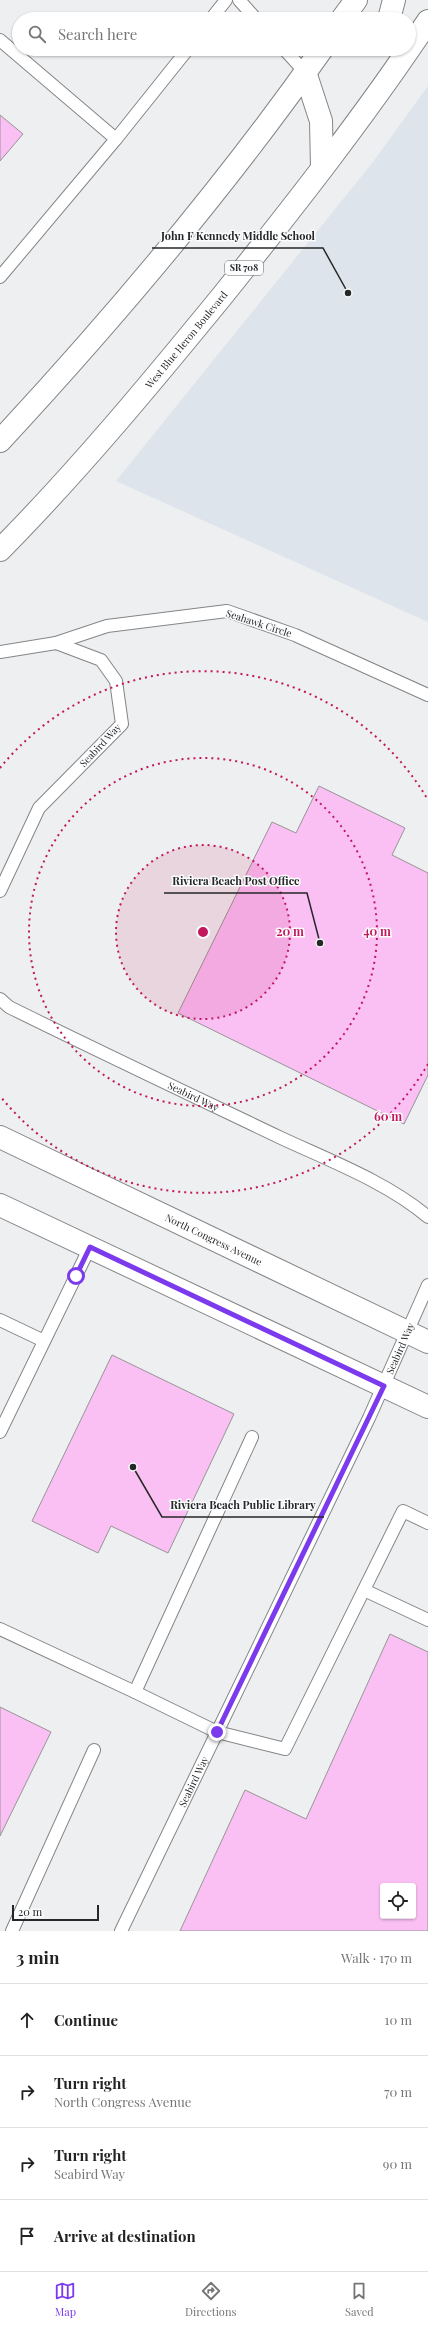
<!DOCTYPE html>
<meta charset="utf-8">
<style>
body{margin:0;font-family:"Playfair Display",serif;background:#f6f6f6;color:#222}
.controls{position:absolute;right:12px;bottom:12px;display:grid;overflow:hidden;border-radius:4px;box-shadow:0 1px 3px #0004}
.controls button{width:36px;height:36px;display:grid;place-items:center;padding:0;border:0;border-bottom:1px solid #e0e0e0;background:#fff;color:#222;font:20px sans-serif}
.scale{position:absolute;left:12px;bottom:10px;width:87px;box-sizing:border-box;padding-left:4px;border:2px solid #262727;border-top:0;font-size:11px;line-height:14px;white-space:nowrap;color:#262727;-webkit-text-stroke:3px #fafcfe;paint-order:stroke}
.stop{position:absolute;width:12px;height:12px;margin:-9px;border:3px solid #7c3aed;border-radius:50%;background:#fff}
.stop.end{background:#7c3aed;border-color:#fff;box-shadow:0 1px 4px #0008}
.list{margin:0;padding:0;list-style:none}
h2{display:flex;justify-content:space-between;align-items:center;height:52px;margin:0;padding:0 16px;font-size:17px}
h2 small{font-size:13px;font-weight:400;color:#767676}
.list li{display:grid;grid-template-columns:26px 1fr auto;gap:12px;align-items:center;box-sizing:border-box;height:72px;padding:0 16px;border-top:1px solid #e0e0e0}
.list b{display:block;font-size:15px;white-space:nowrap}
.list p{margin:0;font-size:13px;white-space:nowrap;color:#767676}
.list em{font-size:13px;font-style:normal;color:#767676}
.icon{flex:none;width:22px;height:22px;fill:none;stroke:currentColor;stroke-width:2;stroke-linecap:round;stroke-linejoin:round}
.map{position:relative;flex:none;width:428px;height:1931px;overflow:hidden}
.search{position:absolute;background:#fff;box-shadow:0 1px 3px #0004;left:12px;right:12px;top:12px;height:44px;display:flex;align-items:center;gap:10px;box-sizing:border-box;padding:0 14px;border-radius:22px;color:#767676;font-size:15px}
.sheet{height:340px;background:#fff}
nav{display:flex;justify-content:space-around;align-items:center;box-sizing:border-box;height:56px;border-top:1px solid #e0e0e0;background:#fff;font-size:11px;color:#767676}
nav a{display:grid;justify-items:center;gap:2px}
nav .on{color:#7c3aed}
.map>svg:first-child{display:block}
.built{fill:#dde4ec}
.building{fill:#fabff3;stroke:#979597;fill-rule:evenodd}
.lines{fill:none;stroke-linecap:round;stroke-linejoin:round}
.lane-casing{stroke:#848587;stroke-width:14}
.secondary-casing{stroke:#848587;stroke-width:24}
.primary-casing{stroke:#848587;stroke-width:24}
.lane{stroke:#fff;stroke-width:12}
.secondary{stroke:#fff;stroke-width:22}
.primary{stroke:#fff;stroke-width:22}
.route{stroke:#7c3aed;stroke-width:5}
.ring{fill:none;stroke:#c2185b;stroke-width:2;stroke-dasharray:2 4}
.labels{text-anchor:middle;stroke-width:3;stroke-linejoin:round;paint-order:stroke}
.shield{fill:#fafcfe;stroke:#666768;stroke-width:1}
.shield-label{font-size:9px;font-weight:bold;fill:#262727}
.street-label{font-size:10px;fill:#262727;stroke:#fafcfe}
.centre{fill:#c2185b;stroke:#fafcfe;stroke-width:2}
.ring-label{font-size:12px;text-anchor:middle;font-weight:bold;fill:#c2185b;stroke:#fafcfe;stroke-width:3;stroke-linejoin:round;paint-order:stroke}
.leader{fill:none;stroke:#262727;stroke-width:1.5}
.callout-dot{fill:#262727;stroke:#fafcfe;stroke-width:1.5}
.callout-label{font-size:11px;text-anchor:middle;font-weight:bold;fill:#262727;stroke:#fafcfe;stroke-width:3;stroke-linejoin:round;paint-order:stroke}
</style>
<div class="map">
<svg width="428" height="1931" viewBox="0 0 428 1931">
<rect width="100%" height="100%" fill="#edeff0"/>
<polygon class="built" points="428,86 428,622 116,481 373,162"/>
<g class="building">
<polygon points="0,115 23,134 0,161"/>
<polygon points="319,786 405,828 392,855 428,873 428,1075 404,1124 178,1013 272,822 296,833"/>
<polygon points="112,1355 234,1414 168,1553 111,1526 98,1553 32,1521"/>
<path d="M390,1634L428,1652V1931H180L245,1790L306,1819ZM383,1886H413V1916H383Z"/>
<polygon points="0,1707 51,1732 0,1836"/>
</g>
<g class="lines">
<defs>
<g id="lane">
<polyline points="239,0 256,19"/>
<polyline points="211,19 226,0"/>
<polyline points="0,40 116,139"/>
<polyline points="284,49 305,72"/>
<polyline points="0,277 116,139 188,49"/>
<polyline points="56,643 107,626 227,611 295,635 428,695"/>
<polyline points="0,652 56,643 101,660 116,681 122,724 39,808 0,891"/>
<path id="s1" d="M0,999L9,1007C98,1051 189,1094 279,1137C328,1160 387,1182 428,1217"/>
<polyline points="0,1320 44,1341"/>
<polyline points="0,1432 90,1247"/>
<polyline points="364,1590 428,1620"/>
<polyline points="0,1629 135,1692 217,1732 285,1749 403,1511 428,1523"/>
<polyline points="135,1692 252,1437"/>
<polyline points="12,1931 94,1750"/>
<path id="s2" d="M121,1931L369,1418L428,1285"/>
</g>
<g id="secondary">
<path id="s3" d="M0,1137L428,1342"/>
<polyline points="0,1205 428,1407"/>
</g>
<g id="primary">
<polyline points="342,19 356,0"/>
<polyline points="389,19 394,0"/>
<polyline points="305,72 321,121 322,168"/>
<path d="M0,441C115,317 224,188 322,49"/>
<path id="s4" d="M0,550C79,470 151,383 223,295C294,206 365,116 428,21"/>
</g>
</defs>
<use href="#lane" class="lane-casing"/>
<use href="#secondary" class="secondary-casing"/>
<use href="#primary" class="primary-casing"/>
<use href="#lane" class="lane"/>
<use href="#secondary" class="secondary"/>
<use href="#primary" class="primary"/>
</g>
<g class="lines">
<polyline class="route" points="76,1276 90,1247 384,1386 217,1732"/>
</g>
<circle cx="203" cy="932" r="87" fill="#c2185b" fill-opacity=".12"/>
<g class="ring">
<circle cx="203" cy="932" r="87"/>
<circle cx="203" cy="932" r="174"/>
<path d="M428 1064A261 261 0 0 1 0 1096M0 768A261 261 0 0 1 428 800"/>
</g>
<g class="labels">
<rect class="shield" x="225" y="261" width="38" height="14" rx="3"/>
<g class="shield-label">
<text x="244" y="271">SR 708</text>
</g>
<g class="street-label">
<text dy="4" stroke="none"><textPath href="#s4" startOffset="281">West Blue Heron Boulevard</textPath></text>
<text transform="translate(259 623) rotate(18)" y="4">Seahawk Circle</text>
<text transform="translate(100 745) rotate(-47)" y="4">Seabird Way</text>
<text dy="4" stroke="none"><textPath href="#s1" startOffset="217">Seabird Way</textPath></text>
<text dy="4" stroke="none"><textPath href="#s3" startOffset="237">North Congress Avenue</textPath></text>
<text dy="4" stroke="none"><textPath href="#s2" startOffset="646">Seabird Way</textPath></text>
<text dy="4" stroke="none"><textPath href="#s2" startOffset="166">Seabird Way</textPath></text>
</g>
</g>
<circle cx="203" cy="932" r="6" class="centre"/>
<g class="ring-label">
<text x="290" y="936">20 m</text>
<text x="377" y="936">40 m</text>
<text x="388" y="1121">60 m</text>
</g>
<path class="leader" d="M348 293L323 248H152M320 943L307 893H164M133 1467L162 1517H324"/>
<g class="callout-dot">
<circle cx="348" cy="293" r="4"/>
<circle cx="320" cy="943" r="4"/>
<circle cx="133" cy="1467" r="4"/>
</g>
<g class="callout-label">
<text x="238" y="240">John F Kennedy Middle School</text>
<text x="236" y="885">Riviera Beach Post Office</text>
<text x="243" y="1509">Riviera Beach Public Library</text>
</g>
</svg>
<div class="controls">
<button><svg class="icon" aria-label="locate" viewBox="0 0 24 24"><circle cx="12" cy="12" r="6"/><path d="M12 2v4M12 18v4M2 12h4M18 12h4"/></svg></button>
</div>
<div class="scale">20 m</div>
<div class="stop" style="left:76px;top:1276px"></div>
<div class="stop end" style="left:217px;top:1732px"></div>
<div class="search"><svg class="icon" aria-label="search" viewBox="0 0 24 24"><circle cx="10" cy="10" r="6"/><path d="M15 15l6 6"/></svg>Search here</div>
</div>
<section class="sheet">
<h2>3 min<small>Walk · 170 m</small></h2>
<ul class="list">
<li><svg class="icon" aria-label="ahead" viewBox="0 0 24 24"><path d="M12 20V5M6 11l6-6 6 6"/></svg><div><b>Continue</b></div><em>10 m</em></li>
<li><svg class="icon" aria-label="right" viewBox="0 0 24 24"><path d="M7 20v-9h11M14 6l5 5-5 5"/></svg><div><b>Turn right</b><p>North Congress Avenue</p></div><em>70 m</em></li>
<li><svg class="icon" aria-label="right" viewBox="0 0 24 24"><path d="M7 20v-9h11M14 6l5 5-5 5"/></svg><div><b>Turn right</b><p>Seabird Way</p></div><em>90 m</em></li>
<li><svg class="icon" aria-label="arrive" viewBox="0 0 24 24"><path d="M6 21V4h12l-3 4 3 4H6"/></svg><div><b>Arrive at destination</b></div></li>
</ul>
</section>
<nav>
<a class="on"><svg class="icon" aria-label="map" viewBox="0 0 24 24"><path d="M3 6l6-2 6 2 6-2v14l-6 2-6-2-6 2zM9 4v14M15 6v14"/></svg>Map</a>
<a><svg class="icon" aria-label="directions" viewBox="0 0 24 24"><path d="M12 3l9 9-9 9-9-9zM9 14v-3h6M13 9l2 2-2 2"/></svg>Directions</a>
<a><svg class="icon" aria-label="saved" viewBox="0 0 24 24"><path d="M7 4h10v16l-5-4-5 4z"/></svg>Saved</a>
</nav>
